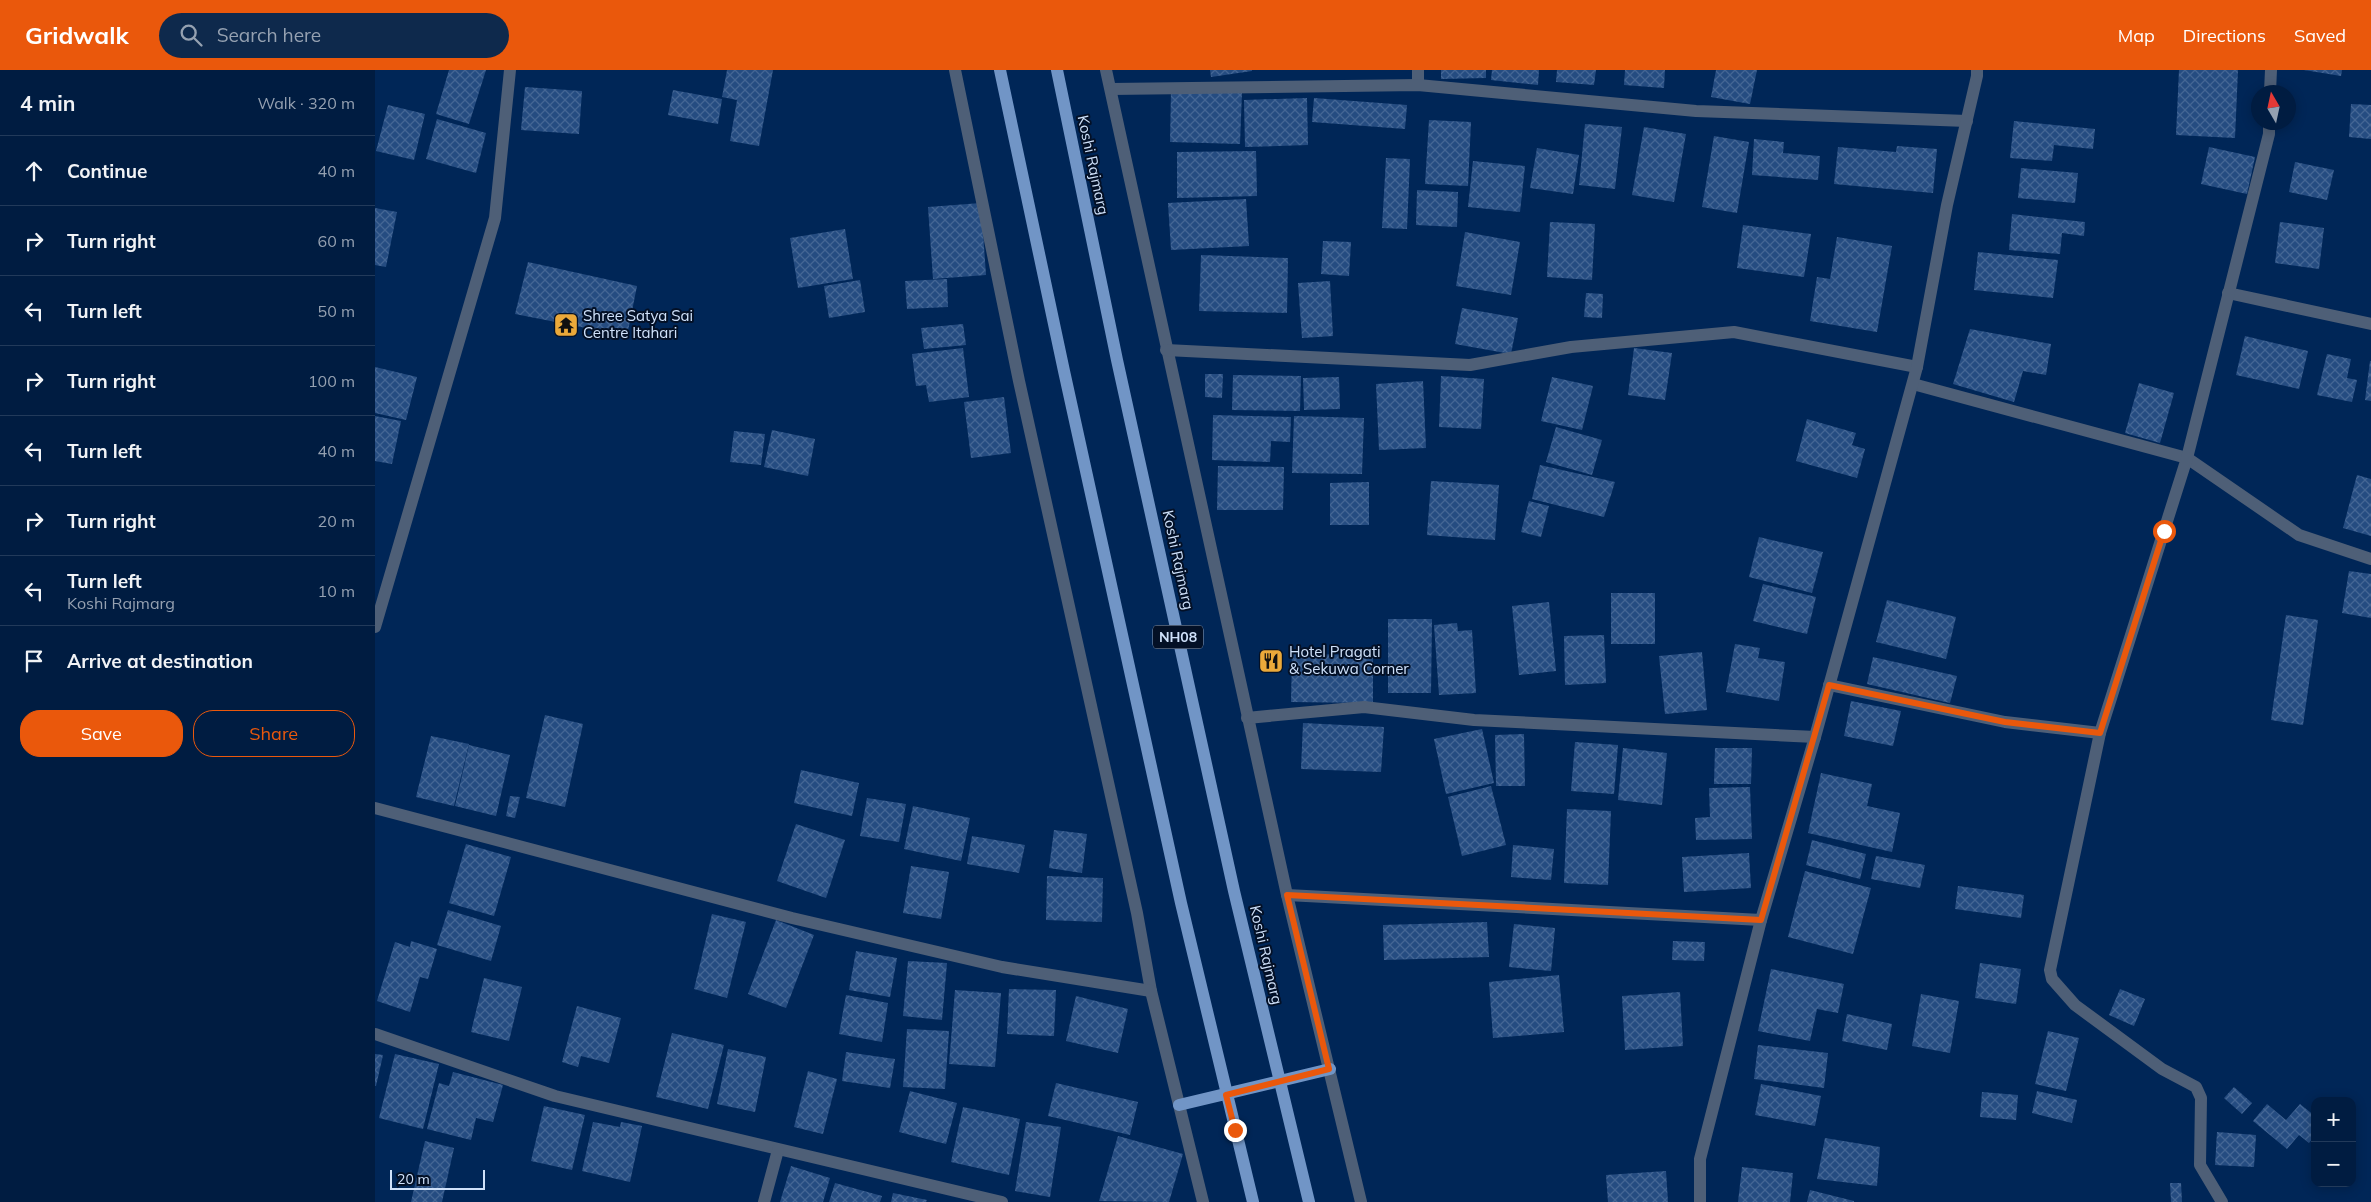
<!DOCTYPE html>
<meta charset="utf-8">
<style>
body{margin:0;font-family:Mulish,sans-serif;background:#0e294c;color:#f1f3f6}
.controls{position:absolute;right:15px;bottom:15px;display:grid;overflow:hidden;border-radius:10px;box-shadow:0 2px 12px #0003}
.controls button{width:45px;height:45px;display:grid;place-items:center;padding:0;border:0;border-bottom:1px solid #223a5a;background:#001c41;color:#f1f3f6;font:25px sans-serif}
.compass{position:absolute;left:1876px;top:15px;width:45px;height:45px;border-radius:50%;background:#001c41;box-shadow:0 2px 12px #0003;rotate:351deg}
.scale{position:absolute;left:15px;bottom:12px;width:95px;box-sizing:border-box;padding-left:5px;border:2px solid #cfe1fa;border-top:0;font-size:14px;line-height:18px;white-space:nowrap;color:#cfe1fa;-webkit-text-stroke:4px #031026;paint-order:stroke}
.stop{position:absolute;width:15px;height:15px;margin:-11px;border:4px solid #ea580c;border-radius:50%;background:#fff}
.stop.end{background:#ea580c;border-color:#fff;box-shadow:0 1px 5px #0008}
.list{margin:0;padding:0;list-style:none}
h2{display:flex;justify-content:space-between;align-items:center;height:65px;margin:0;padding:0 20px;font-size:21px}
h2 small{font-size:16px;font-weight:400;color:#95a1b1}
.list li{display:grid;grid-template-columns:32px 1fr auto;gap:15px;align-items:center;box-sizing:border-box;height:70px;padding:0 20px;border-top:1px solid #223a5a}
.list b{display:block;font-size:19px;white-space:nowrap}
.list p{margin:0;font-size:16px;white-space:nowrap;color:#95a1b1}
.list em{font-size:16px;font-style:normal;color:#95a1b1}
.actions{display:flex;gap:10px;padding:15px 20px}
.actions a{flex:1;padding:11px 0;border:1px solid #ea580c;border-radius:20px;text-align:center;font-size:18px;color:#ea580c}
.actions .main{background:#ea580c;color:#fff}
.icon{flex:none;width:28px;height:28px;fill:none;stroke:currentColor;stroke-width:2;stroke-linecap:round;stroke-linejoin:round}
.map{position:relative;flex:none;width:1996px;height:1132px;overflow:hidden}
header{display:flex;align-items:center;gap:30px;box-sizing:border-box;height:70px;padding:0 25px;background:#ea580c;color:#fff}
header strong{font-size:24px}
nav{display:flex;gap:28px;margin-inline-start:auto;font-size:18px}
.search{width:350px;height:45px;background:#0e294c;display:flex;align-items:center;gap:12px;box-sizing:border-box;padding:0 18px;border-radius:28px;color:#95a1b1;font-size:19px}
main{display:flex}
aside{flex:1;background:#001c41}
.map>svg:first-child{display:block}
.building{fill:url(#building-cross-hatch)}
.lines{fill:none;stroke-linecap:round;stroke-linejoin:round}
.minor{stroke:#4e5f77;stroke-width:12}
.major{stroke:#7195c6;stroke-width:12}
.route{stroke:#ea580c;stroke-width:6}
.labels{text-anchor:middle;stroke-width:4;stroke-linejoin:round;paint-order:stroke}
.shield{fill:#031026;stroke:#92a2ba;stroke-width:1}
.shield-label{font-size:14px;font-weight:bold;fill:#cfe1fa}
.street-label{font-size:15px;fill:#cfe1fa;stroke:#031026}
.poi-label{font-size:15px;fill:#cfe1fa;stroke:#031026;text-anchor:start}
</style>
<header>
<strong>Gridwalk</strong>
<div class="search"><svg class="icon" aria-label="search" viewBox="0 0 24 24"><circle cx="10" cy="10" r="6"/><path d="M15 15l6 6"/></svg>Search here</div>
<nav><a>Map</a><a>Directions</a><a>Saved</a></nav>
</header>
<main>
<aside>
<h2>4 min<small>Walk · 320 m</small></h2>
<ul class="list">
<li><svg class="icon" aria-label="ahead" viewBox="0 0 24 24"><path d="M12 20V5M6 11l6-6 6 6"/></svg><div><b>Continue</b></div><em>40 m</em></li>
<li><svg class="icon" aria-label="right" viewBox="0 0 24 24"><path d="M7 20v-9h11M14 6l5 5-5 5"/></svg><div><b>Turn right</b></div><em>60 m</em></li>
<li><svg class="icon" aria-label="left" viewBox="0 0 24 24"><path d="M17 20v-9H6M10 6l-5 5 5 5"/></svg><div><b>Turn left</b></div><em>50 m</em></li>
<li><svg class="icon" aria-label="right" viewBox="0 0 24 24"><path d="M7 20v-9h11M14 6l5 5-5 5"/></svg><div><b>Turn right</b></div><em>100 m</em></li>
<li><svg class="icon" aria-label="left" viewBox="0 0 24 24"><path d="M17 20v-9H6M10 6l-5 5 5 5"/></svg><div><b>Turn left</b></div><em>40 m</em></li>
<li><svg class="icon" aria-label="right" viewBox="0 0 24 24"><path d="M7 20v-9h11M14 6l5 5-5 5"/></svg><div><b>Turn right</b></div><em>20 m</em></li>
<li><svg class="icon" aria-label="left" viewBox="0 0 24 24"><path d="M17 20v-9H6M10 6l-5 5 5 5"/></svg><div><b>Turn left</b><p>Koshi Rajmarg</p></div><em>10 m</em></li>
<li><svg class="icon" aria-label="arrive" viewBox="0 0 24 24"><path d="M6 21V4h12l-3 4 3 4H6"/></svg><div><b>Arrive at destination</b></div></li>
</ul>
<div class="actions"><a class="main">Save</a><a>Share</a></div>
</aside>
<div class="map">
<svg width="1996" height="1132" viewBox="0 0 1996 1132">
<defs>
<pattern id="building-cross-hatch" width="8" height="8" patternUnits="userSpaceOnUse" patternTransform="scale(1.25)"><rect width="8" height="8" fill="#254c81"/><path d="M0 0l8 8M0 8l8-8" fill="none" stroke="#446694"/></pattern>
</defs>
<rect width="100%" height="100%" fill="#002657"/>
<g class="building">
<polygon points="74,0 111,0 94,54 61,44"/>
<polygon points="352,0 398,0 384,76 355,71 362,30 347,27"/>
<polygon points="835,0 877,0 877,1 836,7"/>
<polygon points="1066,0 1111,0 1111,8 1066,9"/>
<polygon points="1117,0 1164,0 1163,15 1116,10"/>
<polygon points="1182,0 1221,0 1219,15 1181,12"/>
<polygon points="1250,0 1290,0 1289,18 1249,15"/>
<polygon points="1341,0 1382,0 1375,34 1336,27"/>
<polygon points="1804,0 1863,0 1860,68 1801,65"/>
<polygon points="1929,0 1967,0 1966,6"/>
<polygon points="150,17 207,21 204,64 146,60"/>
<polygon points="298,20 347,29 343,54 293,45"/>
<polygon points="796,20 867,22 865,74 795,72"/>
<polygon points="932,28 933,75 870,77 869,30"/>
<polygon points="939,28 1032,35 1030,59 937,52"/>
<polygon points="1976,34 1996,35 1996,69 1974,67"/>
<polygon points="13,35 50,44 39,90 1,81"/>
<polygon points="62,49 111,63 101,103 51,89"/>
<polygon points="1054,50 1096,52 1093,116 1050,114"/>
<polygon points="1639,51 1720,59 1718,79 1679,75 1677,91 1635,88"/>
<polygon points="1210,54 1247,57 1240,119 1204,115"/>
<polygon points="1269,57 1311,64 1299,132 1257,125"/>
<polygon points="1339,66 1374,72 1362,143 1327,137"/>
<polygon points="1379,69 1409,72 1408,83 1445,86 1443,110 1377,105"/>
<polygon points="1522,76 1562,79 1558,123 1459,114 1463,77 1521,82"/>
<polygon points="1834,77 1880,87 1872,124 1826,114"/>
<polygon points="1162,78 1204,85 1198,124 1155,118"/>
<polygon points="881,81 882,126 802,128 802,82"/>
<polygon points="1011,88 1035,89 1032,159 1007,158"/>
<polygon points="1098,91 1150,96 1145,142 1093,137"/>
<polygon points="1920,92 1959,100 1952,130 1914,122"/>
<polygon points="1646,98 1703,103 1700,133 1643,128"/>
<polygon points="1042,120 1083,122 1082,157 1041,155"/>
<polygon points="871,129 874,176 796,180 793,133"/>
<polygon points="606,133 611,205 558,209 553,137"/>
<polygon points="0,138 22,142 11,197 0,195"/>
<polygon points="1637,144 1710,152 1709,166 1687,163 1685,184 1634,180"/>
<polygon points="1175,152 1220,154 1217,210 1172,207"/>
<polygon points="1905,152 1949,158 1944,199 1900,193"/>
<polygon points="1368,155 1436,164 1429,207 1362,198"/>
<polygon points="470,159 478,209 423,218 415,168"/>
<polygon points="1090,162 1145,172 1136,225 1081,216"/>
<polygon points="1462,167 1517,176 1502,262 1435,251 1442,207 1455,209"/>
<polygon points="948,171 976,172 974,206 946,204"/>
<polygon points="1603,182 1683,190 1678,228 1599,220"/>
<polygon points="826,185 913,188 912,243 824,241"/>
<polygon points="153,192 262,216 252,266 140,244"/>
<polygon points="572,209 573,237 532,239 530,211"/>
<polygon points="485,210 490,242 454,248 449,216"/>
<polygon points="955,211 958,266 927,268 923,213"/>
<polygon points="1211,223 1228,224 1227,248 1209,247"/>
<polygon points="1087,238 1143,248 1136,284 1080,274"/>
<polygon points="588,254 591,275 549,279 546,258"/>
<polygon points="1595,259 1676,274 1671,305 1648,301 1639,332 1578,314"/>
<polygon points="1870,266 1933,281 1924,319 1861,305"/>
<polygon points="588,278 594,327 554,332 551,315 541,316 537,284"/>
<polygon points="1259,278 1297,283 1290,330 1253,325"/>
<polygon points="1952,284 1976,289 1972,308 1982,310 1977,332 1942,325"/>
<polygon points="1995,291 1996,291 1996,331 1990,330"/>
<polygon points="0,297 42,307 31,350 0,343"/>
<polygon points="830,304 848,304 847,328 830,327"/>
<polygon points="858,305 926,306 925,341 857,340"/>
<polygon points="1066,306 1109,309 1106,359 1064,357"/>
<polygon points="964,307 965,339 929,340 928,308"/>
<polygon points="1177,307 1218,316 1207,360 1166,351"/>
<polygon points="1048,311 1051,378 1004,380 1001,314"/>
<polygon points="1764,313 1799,323 1785,373 1750,363"/>
<polygon points="629,327 636,383 596,388 589,332"/>
<polygon points="838,345 916,347 915,372 896,371 895,392 837,390"/>
<polygon points="0,346 26,351 17,394 0,391"/>
<polygon points="919,346 989,348 987,404 917,403"/>
<polygon points="1432,349 1481,363 1477,375 1490,379 1482,408 1421,391"/>
<polygon points="1181,357 1227,370 1217,405 1171,392"/>
<polygon points="397,360 440,369 433,406 389,397"/>
<polygon points="359,361 390,364 386,395 355,392"/>
<polygon points="1165,395 1240,412 1229,447 1157,429"/>
<polygon points="843,396 909,397 908,440 842,440"/>
<polygon points="1982,405 1996,409 1996,466 1968,458"/>
<polygon points="1056,411 1124,415 1120,470 1052,465"/>
<polygon points="994,412 994,455 955,455 955,413"/>
<polygon points="1154,431 1174,436 1166,467 1146,462"/>
<polygon points="1384,467 1448,482 1437,523 1374,507"/>
<polygon points="1974,501 1996,504 1996,548 1967,543"/>
<polygon points="1388,514 1441,527 1432,564 1378,551"/>
<rect x="1236" y="523" width="44" height="51"/>
<polygon points="1512,530 1581,547 1571,589 1501,572"/>
<polygon points="1174,532 1181,601 1144,605 1137,536"/>
<polygon points="1911,545 1943,550 1928,655 1896,650"/>
<polygon points="1013,549 1057,549 1056,623 1013,623"/>
<polygon points="1082,553 1083,561 1097,560 1101,623 1064,625 1059,555"/>
<polygon points="1229,565 1231,613 1190,615 1189,566"/>
<polygon points="1360,574 1385,578 1383,588 1410,592 1404,631 1351,622"/>
<polygon points="1327,582 1332,640 1290,644 1284,586"/>
<polygon points="917,584 998,585 998,633 916,632"/>
<polygon points="1498,587 1582,606 1575,633 1492,614"/>
<polygon points="1476,631 1526,641 1518,676 1469,666"/>
<polygon points="170,645 208,654 190,737 151,728"/>
<polygon points="928,653 1009,657 1006,702 926,699"/>
<polygon points="1107,659 1119,713 1071,724 1059,669"/>
<polygon points="1149,664 1150,716 1121,716 1120,665"/>
<polygon points="56,666 94,674 79,736 41,727"/>
<polygon points="1200,672 1243,675 1239,724 1196,721"/>
<polygon points="94,675 135,685 121,746 80,736"/>
<polygon points="1248,678 1292,683 1287,735 1243,730"/>
<polygon points="1340,678 1377,678 1376,714 1339,714"/>
<polygon points="426,700 484,713 477,746 419,733"/>
<polygon points="1446,703 1497,714 1492,736 1525,743 1517,782 1433,763"/>
<polygon points="1116,716 1131,775 1087,786 1073,727"/>
<polygon points="1375,717 1377,769 1321,770 1320,748 1335,747 1334,718"/>
<polygon points="135,726 145,727 140,748 131,746"/>
<polygon points="492,728 531,734 524,772 485,766"/>
<polygon points="538,736 595,748 586,791 529,779"/>
<polygon points="1192,739 1236,741 1233,815 1189,813"/>
<polygon points="421,754 470,770 451,828 402,811"/>
<polygon points="679,760 712,764 707,803 674,798"/>
<polygon points="597,766 650,775 644,803 592,794"/>
<polygon points="1437,770 1491,784 1485,809 1431,795"/>
<polygon points="91,774 136,787 119,846 74,833"/>
<polygon points="1138,775 1179,779 1176,810 1136,807"/>
<polygon points="1374,783 1376,818 1309,822 1307,787"/>
<polygon points="1501,786 1550,795 1545,818 1496,809"/>
<polygon points="536,796 574,802 566,849 528,843"/>
<polygon points="1430,801 1496,818 1478,884 1413,867"/>
<polygon points="672,806 728,808 727,852 671,850"/>
<polygon points="1583,816 1649,825 1646,848 1580,839"/>
<polygon points="73,840 126,856 116,891 62,875"/>
<polygon points="337,844 371,852 352,928 319,919"/>
<polygon points="401,850 439,865 411,938 373,924"/>
<polygon points="1112,852 1114,887 1009,890 1008,855"/>
<polygon points="1139,854 1180,858 1176,901 1134,897"/>
<polygon points="36,871 62,879 53,909 45,907 35,942 2,931 20,872 35,877"/>
<polygon points="1298,871 1330,872 1329,891 1297,890"/>
<polygon points="481,881 522,888 515,927 474,920"/>
<polygon points="533,891 572,893 567,950 528,946"/>
<polygon points="1605,893 1646,899 1641,934 1600,928"/>
<polygon points="1396,899 1469,914 1463,943 1442,939 1435,971 1383,961"/>
<polygon points="1184,905 1189,962 1118,968 1114,912"/>
<polygon points="109,908 147,917 134,971 96,962"/>
<polygon points="634,919 681,920 679,966 632,964"/>
<polygon points="1745,919 1770,929 1759,956 1734,945"/>
<polygon points="580,920 626,923 620,997 574,994"/>
<polygon points="1305,922 1308,976 1250,980 1247,926"/>
<polygon points="1546,924 1584,931 1575,983 1537,976"/>
<polygon points="471,925 513,933 507,972 464,964"/>
<polygon points="701,926 753,939 743,983 691,971"/>
<polygon points="202,936 246,948 234,993 206,986 203,997 187,992"/>
<polygon points="1472,944 1517,954 1512,980 1467,971"/>
<polygon points="532,959 574,961 570,1019 528,1017"/>
<polygon points="1673,961 1704,968 1691,1021 1660,1014"/>
<polygon points="297,963 349,975 333,1039 281,1027"/>
<polygon points="1383,975 1453,983 1449,1018 1379,1009"/>
<polygon points="353,979 391,987 380,1042 342,1034"/>
<polygon points="471,982 520,989 515,1018 467,1011"/>
<polygon points="0,984 8,985 1,1016 0,1016"/>
<polygon points="20,984 64,994 48,1059 4,1048"/>
<polygon points="433,1001 462,1009 448,1064 419,1057"/>
<polygon points="78,1002 128,1015 118,1052 101,1048 96,1070 52,1059 64,1013 74,1016"/>
<polygon points="681,1013 763,1032 755,1065 673,1046"/>
<polygon points="1386,1014 1446,1026 1440,1056 1380,1045"/>
<polygon points="1859,1017 1877,1033 1867,1044 1849,1028"/>
<polygon points="535,1021 582,1033 571,1074 524,1062"/>
<polygon points="1662,1021 1702,1030 1697,1053 1657,1043"/>
<polygon points="1607,1022 1643,1025 1641,1050 1605,1047"/>
<polygon points="1892,1034 1911,1050 1925,1034 1940,1046 1940,1066 1934,1073 1924,1065 1912,1079 1878,1051"/>
<polygon points="169,1036 210,1045 197,1100 156,1091"/>
<polygon points="588,1037 645,1049 634,1105 576,1092"/>
<polygon points="218,1052 245,1057 246,1052 267,1056 255,1112 207,1101"/>
<polygon points="651,1052 686,1057 675,1127 640,1121"/>
<polygon points="1842,1062 1881,1065 1879,1097 1840,1095"/>
<polygon points="743,1066 808,1084 794,1132 724,1131"/>
<polygon points="1450,1068 1505,1077 1502,1116 1442,1109"/>
<polygon points="50,1071 79,1078 67,1132 36,1132"/>
<polygon points="416,1096 455,1108 448,1132 405,1132"/>
<polygon points="1367,1097 1418,1103 1415,1132 1363,1132"/>
<polygon points="1291,1101 1293,1132 1233,1132 1231,1105"/>
<polygon points="460,1113 507,1126 505,1132 454,1132"/>
<polygon points="1795,1113 1806,1113 1807,1132 1796,1132"/>
<polygon points="1435,1120 1479,1131 1479,1132 1432,1132"/>
<polygon points="518,1123 552,1130 551,1132 516,1132"/>
</g>
<g class="lines">
<g class="minor">
<polyline points="580,0 644,311 762,843 776,921 828,1132"/>
<polyline points="731,0 912,825 986,1132"/>
<polyline points="1043,0 1043,15"/>
<polyline points="736,19 1043,15 1321,41 1592,51"/>
<polyline points="1895,22 1896,0"/>
<polyline points="1853,223 1996,254"/>
<polyline points="791,280 1095,295 1196,277 1359,262 1542,297"/>
<polyline points="1538,314 1812,388 1924,465 1996,489"/>
<polyline points="0,557 120,148 135,0"/>
<polyline points="1454,615 1630,652 1725,663 1675,900 1677,909 1700,935 1787,999 1821,1017 1826,1028 1825,1095 1847,1132"/>
<polyline points="872,648 989,637 1099,650 1440,667"/>
<polyline points="1725,663 1812,388 1894,64 1894,52"/>
<polyline points="0,738 417,848 627,897 776,921"/>
<polyline points="912,825 1386,850"/>
<polyline points="0,964 180,1026 627,1132"/>
<polyline points="389,1132 403,1080"/>
<polyline points="1325,1132 1325,1089 1386,850 1440,667 1542,297 1572,135 1602,6 1602,0"/>
</g>
<g class="major">
<polyline points="625,0 689,301 806,833 878,1132"/>
<polyline points="682,0 742,290 859,821 934,1132"/>
<polyline points="804,1035 955,999"/>
</g>
</g>
<g class="lines">
<polyline class="route" points="860,1060 851,1025 954,999 912,825 1386,850 1454,615 1630,652 1725,663 1789,461"/>
</g>
<defs>
<symbol id="temple-square" viewBox="-11 -11 22 22"><rect x="-9" y="-9" width="18" height="18" rx="4" fill="#eba93a" stroke="#031026"/><path d="M0-6L5-2H3V0L6.5 2.5H4V6H1.5V3h-3V6H-4V2.5H-6.5L-3 0V-2H-5Z" fill="#111"/></symbol>
<symbol id="restaurant-square" viewBox="-11 -11 22 22"><rect x="-9" y="-9" width="18" height="18" rx="4" fill="#eba93a" stroke="#031026"/><path d="M-5-6h1v4h1v-4h1v4h1v-4h1v5L-1.5 .5V6h-2V.5L-5-1ZM5-6V6H3V1.5H1.5Q1.5-4 5-6Z" fill="#111"/></symbol>
</defs>
<g fill-rule="evenodd">
<use href="#temple-square" x="177" y="241" width="28" height="28"/>
<use href="#restaurant-square" x="882" y="577" width="28" height="28"/>
</g>
<g class="labels">
<rect class="shield" x="778" y="555.5" width="50" height="23" rx="4"/>
<g class="shield-label">
<text x="803" y="572">NH08</text>
</g>
<g class="street-label">
<text transform="translate(718 95) rotate(78)" y="5">Koshi Rajmarg</text>
<text transform="translate(803 490) rotate(78)" y="5">Koshi Rajmarg</text>
<text transform="translate(891 885) rotate(77)" y="5">Koshi Rajmarg</text>
</g>
<g class="poi-label">
<text x="208" y="251">Shree Satya Sai<tspan x="208" dy="17">Centre Itahari</tspan></text>
<text x="914" y="587">Hotel Pragati<tspan x="914" dy="17">&amp; Sekuwa Corner</tspan></text>
</g>
</g>
</svg>
<div class="controls">
<button>+</button>
<button>−</button>
</div>
<svg class="compass" viewBox="-18 -18 36 36"><path d="M0-13l5 13h-10z" fill="#e53935"/><path d="M0 13l5-13h-10z" fill="#95a1b1"/></svg>
<div class="scale">20 m</div>
<div class="stop" style="left:1789px;top:461px"></div>
<div class="stop end" style="left:860px;top:1060px"></div>
</div>
</main>
